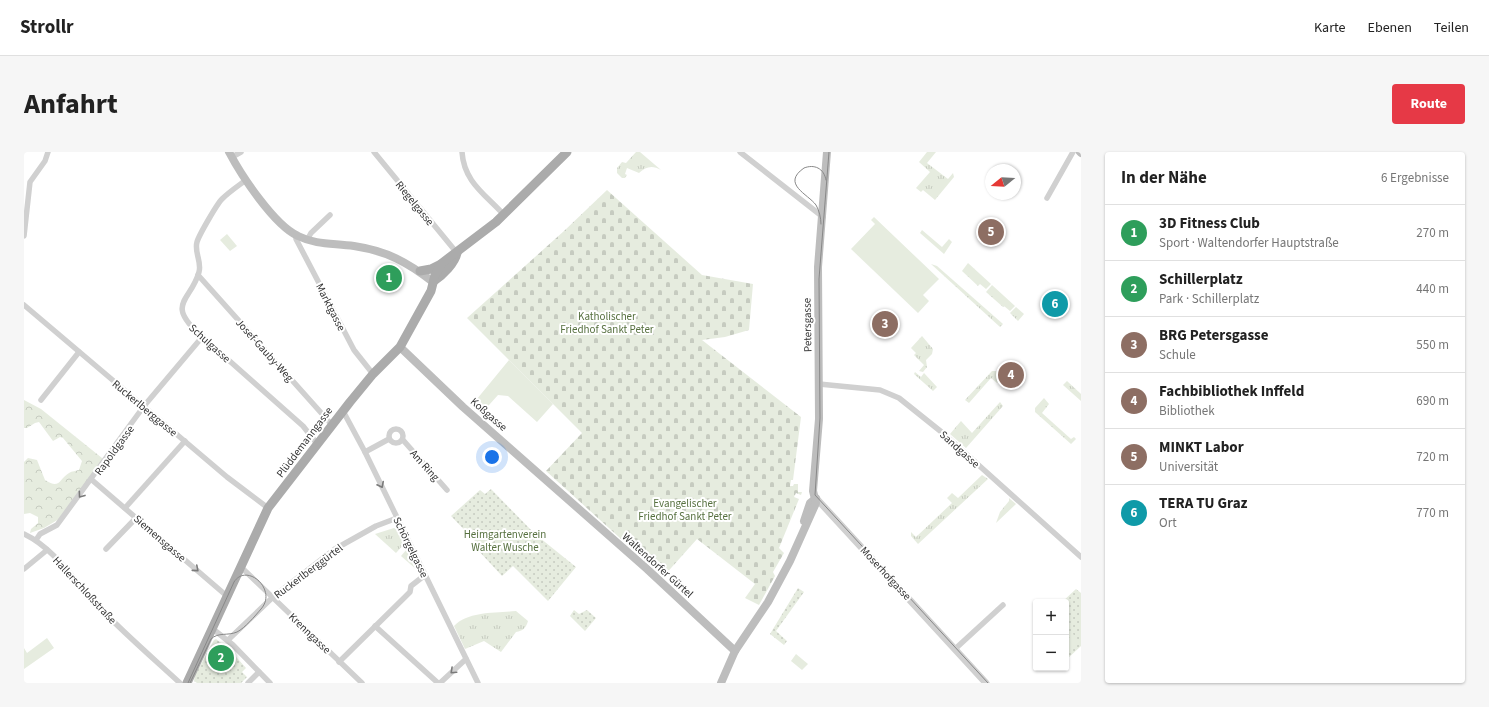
<!DOCTYPE html>
<html lang="de">
<meta charset="utf-8">
<style>
body{margin:0;font-family:"Source Sans 3",sans-serif;background:#f6f6f6;color:#222}
.controls{position:absolute;right:12px;bottom:12px;display:grid;overflow:hidden;border-radius:4px;box-shadow:0 1px 3px #0004}
.controls button{width:36px;height:36px;display:grid;place-items:center;padding:0;border:0;border-bottom:1px solid #e0e0e0;background:#fff;color:#222;font:20px sans-serif}
.compass{position:absolute;left:961px;top:12px;width:36px;height:36px;border-radius:50%;background:#fff;box-shadow:0 1px 3px #0004;rotate:252deg}
.you{position:absolute;left:468px;top:305px;width:14px;height:14px;margin:-10px;border:3px solid #fff;border-radius:50%;background:#1a73e8;box-shadow:0 0 0 6px #1a73e833}
.badge{display:grid;place-items:center;width:26px;height:26px;border-radius:50%;background:#e63946;color:#fff;font-size:13px;font-weight:700}
.pin{position:absolute;translate:-50% -50%;border:2px solid #fff;box-shadow:0 1px 4px #0006}
.list{margin:0;padding:0;list-style:none}
h2{display:flex;justify-content:space-between;align-items:center;height:52px;margin:0;padding:0 16px;font-size:17px}
h2 small{font-size:13px;font-weight:400;color:#767676}
.list li{display:grid;grid-template-columns:26px 1fr auto;gap:12px;align-items:center;box-sizing:border-box;height:56px;padding:0 16px;border-top:1px solid #e0e0e0}
.list b{display:block;font-size:15px;white-space:nowrap}
.list p{margin:0;font-size:13px;white-space:nowrap;color:#767676}
.list em{font-size:13px;font-style:normal;color:#767676}
.map{position:relative;flex:none;width:1057px;height:531px;overflow:hidden;border-radius:4px}
header{display:flex;align-items:center;gap:24px;box-sizing:border-box;height:56px;padding:0 20px;background:#fff;border-bottom:1px solid #e0e0e0}
header strong{font-size:19px}
nav{display:flex;gap:22px;margin-inline-start:auto;font-size:14px}
.intro{display:flex;align-items:center;justify-content:space-between;box-sizing:border-box;height:96px;padding:0 24px}
h1{margin:0;font-size:28px}
.button{padding:10px 18px;border-radius:4px;background:#e63946;color:#fff;font-size:14px;font-weight:700}
main{display:flex;gap:24px;padding:0 24px}
aside{flex:1;background:#fff;border-radius:4px;box-shadow:0 1px 3px #0004}
.map>svg:first-child{display:block}
.grass{fill:url(#grass-tufts)}
.forest{fill:url(#forest-crowns)}
.cemetery{fill:url(#cemetery-stones)}
.park{fill:url(#park-dots)}
.pitch{fill:#e6ecdf}
.lines{fill:none;stroke-linecap:round;stroke-linejoin:round}
.minor{stroke:#d0d0d0;stroke-width:5.5}
.tertiary{stroke:#d0d0d0;stroke-width:7}
.secondary{stroke:#bdbdbd;stroke-width:8}
.primary{stroke:#ababab;stroke-width:9}
.tram{stroke:#888;stroke-width:1}
.oneway{stroke:#7a7a7a}
.labels{text-anchor:middle;stroke-width:4;stroke-linejoin:round;paint-order:stroke}
.street-label{font-size:11px;fill:#333;stroke:#fff}
.park-label{font-size:11px;fill:#56703f;stroke:#fff}
</style>
<header>
<strong>Strollr</strong>
<nav><a>Karte</a><a>Ebenen</a><a>Teilen</a></nav>
</header>
<div class="intro"><h1>Anfahrt</h1><a class="button">Route</a></div>
<main>
<div class="map">
<svg width="1057" height="531" viewBox="0 0 1057 531">
<defs>
<pattern id="grass-tufts" width="24" height="20" patternUnits="userSpaceOnUse"><rect width="24" height="20" fill="#e6ecdf"/><path d="M3 7l-1-3M5 7V3M7 7l1-3M15 17l-1-3M17 17v-4M19 17l1-3" fill="none" stroke="#c6cbc0"/></pattern>
<pattern id="forest-crowns" width="20" height="18" patternUnits="userSpaceOnUse"><rect width="20" height="18" fill="#e6ecdf"/><path d="M2 6a3 3 0 1 1 6 0M12 15a3 3 0 1 1 6 0" fill="none" stroke="#c6cbc0"/></pattern>
<pattern id="cemetery-stones" width="16" height="16" patternUnits="userSpaceOnUse"><rect width="16" height="16" fill="#e6ecdf"/><path d="M2 7V4a2 2 0 0 1 4 0v3zM10 15v-3a2 2 0 0 1 4 0v3z" fill="#c6cbc0"/></pattern>
<pattern id="park-dots" width="8" height="8" patternUnits="userSpaceOnUse"><rect width="8" height="8" fill="#e6ecdf"/><path d="M2 2h.1M6 6h.1" fill="none" stroke="#c6cbc0" stroke-width="1.8" stroke-linecap="round"/></pattern>
</defs>
<rect width="100%" height="100%" fill="#fff"/>
<g class="grass">
<path d="M612,0H616L637,18C629,13 622,14 615,21L603,16L601,22L603,23L601,26H598L593,21V16L598,10L602,11Z"/>
<polygon points="903,0 912,0 903,11 924,27 929,21 930,25 911,48 899,38 897,40 892,36 906,20 895,10"/>
<polygon points="898,78 918,95 925,87 928,90 920,102 896,81"/>
<polygon points="944,111 967,132 962,137 956,132 954,134 938,119"/>
<polygon points="907,112 913,114 979,172 976,175"/>
<polygon points="968,133 991,154 986,159 980,154 979,155 962,140"/>
<polygon points="992,155 1000,162 994,169 986,161"/>
<polygon points="898,184 909,197 908,202 902,208 903,215 899,220 895,219 900,213 890,203 892,201 887,196"/>
<polygon points="968,219 972,219 978,225 973,231 967,226 945,251 941,248"/>
<polygon points="891,220 897,225 900,221 913,235 909,239 890,222"/>
<polygon points="1043,229 1057,242 1057,249 1039,233"/>
<polygon points="1020,246 1025,252 1018,261 1047,287 1050,285 1052,287 1047,292 1011,260 1011,256"/>
<polygon points="976,250 979,254 942,296 926,282 937,269 948,281"/>
<polygon points="958,323 964,327 894,392 887,384 887,380 892,385 928,351 923,346 928,341 934,346"/>
<polygon points="985,346 992,352 972,371 976,360 985,349"/>
<polygon points="370,376 374,378 381,391 372,401 351,382"/>
<polygon points="383,397 384,397 393,418 377,404"/>
<path d="M492,459L504,469C502,476 499,479 492,480L477,500L460,489L441,497L430,474C444,459 473,461 492,459Z"/>
</g>
<path class="forest" d="M0,248L17,257L78,306V309L35,367L20,376L6,381L7,377L14,371V365L6,361L0,362V310L4,306L13,308L21,328C36,338 35,327 45,321C48,319 52,319 55,318L58,309L39,286L36,285L29,289L15,270L11,271L3,276H0Z"/>
<polygon class="cemetery" points="583,38 678,123 729,132 725,178 701,185 678,188 777,265 769,328 767,328 766,334 769,334 770,332 774,332 774,340 778,340 777,343 772,341 770,345 775,347 755,396 760,401 749,420 751,424 735,453 721,446 731,432 673,387 639,425 522,319 558,281 443,166 540,79"/>
<g class="park">
<polygon points="467,337 511,382 552,415 524,449 489,414 478,424 452,396 451,389 427,364 456,338 461,342"/>
<polygon points="774,436 780,440 752,479 763,489 760,493 746,482"/>
<polygon points="1052,437 1057,441 1057,494 1042,508 1042,450 1038,450"/>
<polygon points="550,458 555,462 563,458 572,466 561,479 546,464"/>
<polygon points="192,487 205,497 222,516 218,520 223,525 217,531 173,531 170,529 171,523 190,488"/>
</g>
<g class="pitch">
<polygon points="850,65 915,127 899,143 905,149 894,161 827,97 851,72 847,68"/>
<polygon points="203,82 213,94 206,99 196,88"/>
<polygon points="485,208 529,252 513,270 484,244 474,243 457,262 448,253"/>
<polygon points="1049,482 1056,490 1043,501 1042,489"/>
<polygon points="23,486 30,496 0,517 0,496 3,501"/>
<polygon points="772,502 784,512 778,518 767,509"/>
</g>
<g class="lines">
<g class="minor">
<polyline points="350,0 433,101"/>
<path d="M438,0C440,30 461,42 480,63"/>
<polyline points="716,0 799,65"/>
<polyline points="208,5 217,0"/>
<path d="M222,28C214,34 205,40 198,47C193,52 175,83 173,90C170,100 178,110 175,120C167,149 142,151 174,181L279,274L294,293"/>
<polyline points="1023,46 1049,0"/>
<polyline points="272,83 272,87 330,198 349,222"/>
<polyline points="0,84 6,30 21,9 24,0"/>
<polyline points="283,88 287,81 306,63"/>
<polyline points="174,123 308,273"/>
<polyline points="0,153 203,325 244,356"/>
<polyline points="795,232 856,238 875,246 920,282 1057,405"/>
<polyline points="17,248 55,200"/>
<polyline points="319,259 341,300 454,531"/>
<circle cx="372" cy="284" r="7"/>
<polyline points="379,288 423,338"/>
<polyline points="341,300 365,287"/>
<polyline points="68,328 204,445"/>
<polyline points="101,356 161,289"/>
<path d="M0,382C32,397 53,433 78,458C102,483 130,507 156,531"/>
<polyline points="12,388 16,382 33,373 120,254 179,184"/>
<polyline points="82,397 112,366"/>
<polyline points="217,415 338,531"/>
<polyline points="0,417 23,398"/>
<polyline points="351,474 414,531"/>
<polyline points="189,477 209,493 246,531"/>
<polyline points="204,488 249,445 311,397 352,374 373,366"/>
<polyline points="931,497 979,453"/>
<polyline points="315,510 382,444 386,440 387,434 401,423"/>
<polyline points="224,531 235,520"/>
<polyline points="416,531 442,507"/>
</g>
<polyline class="tertiary" points="792,346 962,531"/>
<g class="secondary">
<path d="M205,0C217,23 250,73 274,84C292,93 310,91 330,94C363,99 383,110 409,130"/>
<polyline points="1056,0 1057,1"/>
<polyline points="376,195 439,255 623,417 711,499"/>
<polyline points="780,369 786,351 792,346"/>
<polyline points="697,531 711,499 744,450 766,409 792,351 789,339 795,267 794,115 803,0"/>
</g>
<g class="primary">
<polyline points="396,119 407,117 417,112"/>
<path d="M410,129C419,123 431,111 433,101"/>
<polyline points="163,531 244,356 326,250 349,222 376,195 407,139 411,123 418,111 472,70 543,0"/>
</g>
<g class="tram">
<polyline points="805,0 795,127 796,266 791,343 964,531"/>
<path d="M797,72C797,66 795,58 792,53C784,42 757,32 780,16C790,12 800,16 802,28"/>
<path d="M164,531L210,430C223,410 254,438 237,457C231,464 221,476 213,480C204,484 194,480 187,487L166,531"/>
</g>
</g>
<defs><path id="oneway-chevron" d="M-2-3.5L2.5 0L-2 3.5" fill="none" stroke-width="1.6" stroke-linecap="round" stroke-linejoin="round"/></defs>
<g class="oneway">
<use href="#oneway-chevron" transform="translate(357 333) rotate(63)"/>
<use href="#oneway-chevron" transform="translate(57 343) rotate(126)"/>
<use href="#oneway-chevron" transform="translate(172 417) rotate(41)"/>
<use href="#oneway-chevron" transform="translate(429 519) rotate(137)"/>
</g>
<g class="labels">
<g class="street-label">
<text transform="translate(391 51) rotate(51)" y="4">Riegelgasse</text>
<text transform="translate(307 155) rotate(63)" y="4">Marktgasse</text>
<text transform="translate(783 173) rotate(-91)" y="4">Petersgasse</text>
<text transform="translate(186 191) rotate(42)" y="4">Schulgasse</text>
<text transform="translate(241 198) rotate(48)" y="4">Josef-Gauby-Weg</text>
<text transform="translate(121 256) rotate(40)" y="4">Ruckerlberggasse</text>
<text transform="translate(465 262) rotate(41)" y="4">Koßgasse</text>
<text transform="translate(280 290) rotate(-53)" y="4">Plüddemanngasse</text>
<text transform="translate(936 297) rotate(42)" y="4">Sandgasse</text>
<text transform="translate(90 298) rotate(-54)" y="4">Rapoldgasse</text>
<text transform="translate(401 313) rotate(48)" y="4">Am Ring</text>
<text transform="translate(136 386) rotate(41)" y="4">Siemensgasse</text>
<text transform="translate(387 395) rotate(64)" y="4">Schörgelgasse</text>
<text transform="translate(634 413) rotate(42)" y="4">Waltendorfer Gürtel</text>
<text transform="translate(284 419) rotate(-37)" y="4">Ruckerlberggürtel</text>
<text transform="translate(862 421) rotate(47)" y="4">Moserhofgasse</text>
<text transform="translate(61 438) rotate(47)" y="4">Hallerschloßstraße</text>
<text transform="translate(286 481) rotate(44)" y="4">Krenngasse</text>
</g>
<g class="park-label">
<text x="583" y="168">Katholischer<tspan x="583" dy="13">Friedhof Sankt Peter</tspan></text>
<text x="661" y="355">Evangelischer<tspan x="661" dy="13">Friedhof Sankt Peter</tspan></text>
<text x="481" y="386">Heimgartenverein<tspan x="481" dy="13">Walter Wusche</tspan></text>
</g>
</g>
</svg>
<div class="controls">
<button>+</button>
<button>−</button>
</div>
<svg class="compass" viewBox="-18 -18 36 36"><path d="M0-13l5 13h-10z" fill="#e53935"/><path d="M0 13l5-13h-10z" fill="#767676"/></svg>
<div class="you"></div>
<div class="pin badge" style="left:365px;top:126px;background:#2e9e5b">1</div>
<div class="pin badge" style="left:197px;top:506px;background:#2e9e5b">2</div>
<div class="pin badge" style="left:861px;top:172px;background:#8d6e63">3</div>
<div class="pin badge" style="left:987px;top:223px;background:#8d6e63">4</div>
<div class="pin badge" style="left:967px;top:80px;background:#8d6e63">5</div>
<div class="pin badge" style="left:1031px;top:152px;background:#0f9aa8">6</div>
</div>
<aside>
<h2>In der Nähe<small>6 Ergebnisse</small></h2>
<ul class="list">
<li><span class="badge" style="background:#2e9e5b">1</span><div><b>3D Fitness Club</b><p>Sport · Waltendorfer Hauptstraße</p></div><em>270 m</em></li>
<li><span class="badge" style="background:#2e9e5b">2</span><div><b>Schillerplatz</b><p>Park · Schillerplatz</p></div><em>440 m</em></li>
<li><span class="badge" style="background:#8d6e63">3</span><div><b>BRG Petersgasse</b><p>Schule</p></div><em>550 m</em></li>
<li><span class="badge" style="background:#8d6e63">4</span><div><b>Fachbibliothek Inffeld</b><p>Bibliothek</p></div><em>690 m</em></li>
<li><span class="badge" style="background:#8d6e63">5</span><div><b>MINKT Labor</b><p>Universität</p></div><em>720 m</em></li>
<li><span class="badge" style="background:#0f9aa8">6</span><div><b>TERA TU Graz</b><p>Ort</p></div><em>770 m</em></li>
</ul>
</aside>
</main>
